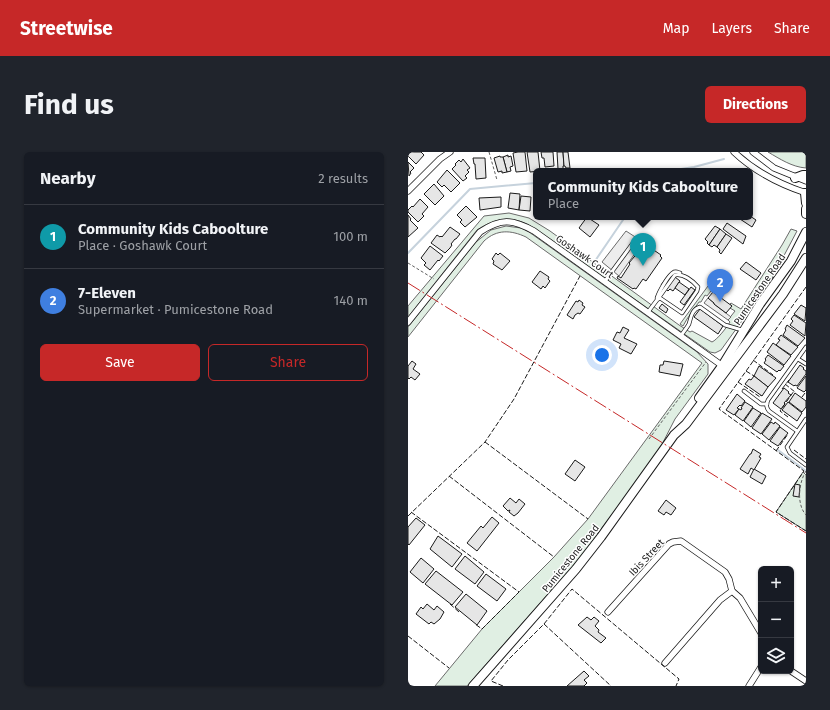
<!DOCTYPE html>
<meta charset="utf-8">
<style>
body{margin:0;font-family:"Fira Sans",sans-serif;background:#20242c;color:#f1f3f6}
.controls{position:absolute;right:12px;bottom:12px;display:grid;overflow:hidden;border-radius:6px;box-shadow:0 1px 3px #0004}
.controls button{width:36px;height:36px;display:grid;place-items:center;padding:0;border:0;border-bottom:1px solid #363941;background:#171b24;color:#f1f3f6;font:20px sans-serif}
.you{position:absolute;left:194px;top:203px;width:14px;height:14px;margin:-10px;border:3px solid #fff;border-radius:50%;background:#1a73e8;box-shadow:0 0 0 6px #1a73e833}
.badge{display:grid;place-items:center;width:26px;height:26px;border-radius:50%;background:#c62828;color:#fff;font-size:13px;font-weight:700}
.pin{position:absolute;translate:-50% -33px;filter:drop-shadow(0 1px 2px #0008)}
.pin::after{content:'';position:absolute;top:21px;width:14px;height:12px;background:inherit;clip-path:polygon(0 0,100% 0,50% 100%)}
.popup{position:absolute;left:125px;top:16px;width:220px;height:52px;box-sizing:border-box;display:grid;place-content:center;border-radius:6px;background:#171b24;filter:drop-shadow(0 1px 3px #0005);font-size:13px;white-space:nowrap;color:#9ea1a6}
.popup b{font-size:15px;color:#f1f3f6}
.popup::after{content:'';position:absolute;left:50%;top:100%;margin-left:-8px;border:8px solid transparent;border-top-color:#171b24}
.list{margin:0;padding:0;list-style:none}
h2{display:flex;justify-content:space-between;align-items:center;height:52px;margin:0;padding:0 16px;font-size:17px}
h2 small{font-size:13px;font-weight:400;color:#9ea1a6}
.list li{display:grid;grid-template-columns:26px 1fr auto;gap:12px;align-items:center;box-sizing:border-box;height:64px;padding:0 16px;border-top:1px solid #363941}
.list b{display:block;font-size:15px;white-space:nowrap}
.list p{margin:0;font-size:13px;white-space:nowrap;color:#9ea1a6}
.list em{font-size:13px;font-style:normal;color:#9ea1a6}
.actions{display:flex;gap:8px;padding:12px 16px}
.actions a{flex:1;padding:9px 0;border:1px solid #c62828;border-radius:6px;text-align:center;font-size:14px;color:#c62828}
.actions .main{background:#c62828;color:#fff}
.icon{flex:none;width:22px;height:22px;fill:none;stroke:currentColor;stroke-width:2;stroke-linecap:round;stroke-linejoin:round}
.map{position:relative;flex:none;width:398px;height:534px;overflow:hidden;border-radius:6px}
header{display:flex;align-items:center;gap:24px;box-sizing:border-box;height:56px;padding:0 20px;background:#c62828;color:#fff}
header strong{font-size:19px}
nav{display:flex;gap:22px;margin-inline-start:auto;font-size:14px}
.intro{display:flex;align-items:center;justify-content:space-between;box-sizing:border-box;height:96px;padding:0 24px}
h1{margin:0;font-size:28px}
.button{padding:10px 18px;border-radius:6px;background:#c62828;color:#fff;font-size:14px;font-weight:700}
main{display:flex;gap:24px;padding:0 24px}
aside{flex:1;background:#171b24;border-radius:6px;box-shadow:0 1px 3px #0004}
.map>svg:first-child{display:block}
.green{fill:#e0efe3;stroke:#6a6a6a}
.parking{fill:#ededed;stroke:#6a6a6a}
.lines{fill:none;stroke-linecap:round;stroke-linejoin:round}
.stream{stroke:#c6d2dc;stroke-width:2}
.building{fill:#e6e6e6;stroke:#1a1a1a}
.service-casing{stroke:#1a1a1a;stroke-width:4.5}
.minor-casing{stroke:#1a1a1a;stroke-width:7}
.secondary-casing{stroke:#1a1a1a;stroke-width:10}
.path{stroke:#5f5f5f;stroke-width:1;stroke-dasharray:3 2;stroke-linecap:butt}
.service{stroke:#fff;stroke-width:3}
.minor{stroke:#fff;stroke-width:5.5}
.secondary{stroke:#fff;stroke-width:8}
.fence{stroke:#1a1a1a;stroke-width:1;stroke-dasharray:5 2;stroke-linecap:butt}
.power{stroke:#c62828;stroke-width:1;stroke-dasharray:14 3 2 3;stroke-linecap:butt}
.labels{text-anchor:middle;stroke-width:3;stroke-linejoin:round;paint-order:stroke}
.street-label{font-size:10px;fill:#1a1a1a;stroke:#fff}
</style>
<header>
<strong>Streetwise</strong>
<nav><a>Map</a><a>Layers</a><a>Share</a></nav>
</header>
<div class="intro"><h1>Find us</h1><a class="button">Directions</a></div>
<main>
<aside>
<h2>Nearby<small>2 results</small></h2>
<ul class="list">
<li><span class="badge" style="background:#0f9aa8">1</span><div><b>Community Kids Caboolture</b><p>Place · Goshawk Court</p></div><em>100 m</em></li>
<li><span class="badge" style="background:#3f7fe0">2</span><div><b>7-Eleven</b><p>Supermarket · Pumicestone Road</p></div><em>140 m</em></li>
</ul>
<div class="actions"><a class="main">Save</a><a>Share</a></div>
</aside>
<div class="map">
<svg width="398" height="534" viewBox="0 0 398 534">
<rect width="100%" height="100%" fill="#fff"/>
<g class="green">
<path d="M360,0H398V16C384,15 372,7 360,0Z"/>
<path d="M101,61L121,66L142,79L271,173L282,180L284,179L304,190C309,188 319,175 322,170L320,168L327,159L322,156L324,154L322,152L323,151L333,157L374,93L383,77L389,79L362,130L313,198L307,201L302,200L121,73C102,63 86,67 69,78L0,165V154L76,64Z"/>
<path d="M98,74L113,76L121,80L289,200L300,212V222L267,267L250,300L172,406L59,534H27L74,477L146,405L180,367L294,211L118,85C103,78 89,77 76,89L0,185V175L68,90L83,78Z"/>
<polygon points="300,134 308,139 307,141 303,139 299,144 297,143 293,150 291,150 279,167 275,174 272,172"/>
<polygon points="395,320 398,323 398,379 368,360"/>
</g>
<g class="parking">
<polygon points="218,79 235,90 211,124 194,110"/>
<polygon points="300,146 306,151 306,152 323,165 320,168 296,151"/>
</g>
<g class="lines">
<g class="stream">
<polyline points="260,19 286,15 316,7"/>
<polyline points="0,101 62,37 128,31"/>
<polyline points="187,109 217,65"/>
<polyline points="370,298 398,319"/>
</g>
</g>
<g class="building">
<polygon points="0,0 13,0 16,3 8,12 0,4"/>
<polygon points="110,0 117,0 119,19 108,20 105,1"/>
<polygon points="119,0 130,0 132,19 122,20"/>
<polygon points="133,0 145,0 146,14 137,15 136,6 134,6"/>
<polygon points="149,0 155,0 156,14 155,14 155,17 150,17"/>
<polygon points="155,0 160,0 162,16 158,16 157,14 156,14"/>
<polygon points="100,3 100,5 103,4 105,14 102,15 103,19 99,20 95,5"/>
<polygon points="92,4 92,5 95,5 99,20 94,21 94,19 90,20 86,6"/>
<polygon points="65,6 77,6 78,26 68,27 67,12 66,12"/>
<polygon points="55,7 62,16 59,18 61,20 57,24 59,26 55,29 44,17 48,13 47,12 51,8 53,10"/>
<polygon points="0,10 6,16 2,20 3,21 1,24"/>
<polygon points="39,18 52,31 43,40 36,33 34,35 29,30"/>
<polygon points="26,32 36,44 27,53 16,42"/>
<polygon points="102,41 112,42 111,58 100,56"/>
<polygon points="113,44 123,45 122,59 111,58"/>
<polygon points="93,45 93,55 72,58 71,46"/>
<polygon points="12,47 20,55 14,62 16,64 10,70 0,60 0,58 4,54 5,55"/>
<polygon points="58,54 69,65 57,75 52,70 54,68 49,63"/>
<polygon points="0,63 3,67 2,68 10,76 0,85"/>
<polygon points="342,64 348,68 344,75 329,65"/>
<polygon points="179,65 191,73 182,85 171,76"/>
<polygon points="319,71 338,84 335,92 315,77"/>
<polygon points="307,74 312,77 301,93 299,91 300,90 297,87"/>
<polygon points="42,75 52,82 48,87 47,87 43,92 44,93 42,96 37,101 23,91 29,83 32,85 33,84 34,85"/>
<polygon points="312,77 318,82 309,95 306,93 304,95 301,93"/>
<polygon points="318,82 324,86 313,102 311,100 312,98 309,95"/>
<polygon points="237,92 253,103 252,104 254,106 238,129 235,127 228,137 226,136 225,137 209,126 210,124 213,126 222,112 221,111"/>
<polygon points="22,94 35,104 31,109 30,108 22,118 16,113 18,111 13,106"/>
<polygon points="88,101 90,103 92,101 102,109 94,118 85,112 86,109 84,107"/>
<polygon points="338,110 353,121 348,128 332,117"/>
<polygon points="132,119 141,125 140,127 142,129 137,136 135,134 133,137 124,130"/>
<polygon points="262,121 272,129 265,139 262,137 260,139 253,133"/>
<polygon points="271,130 281,137 277,143 267,136"/>
<polygon points="283,135 287,138 276,153 272,150"/>
<polygon points="305,140 324,154 318,161 306,152 306,151 300,146"/>
<polygon points="171,148 175,151 174,153 177,155 172,162 170,161 167,163 165,167 159,163 168,149 170,150"/>
<polygon points="254,152 260,157 258,161 251,156"/>
<polygon points="393,153 398,156 397,169 386,162"/>
<polygon points="292,157 315,174 310,182 286,165"/>
<polygon points="386,163 398,171 397,184 382,173 385,169 383,167"/>
<polygon points="379,173 397,186 390,194 375,183 378,178 377,177"/>
<polygon points="215,175 221,178 216,186 229,192 223,202 211,196 213,192 205,188 209,180 212,181"/>
<polygon points="373,183 390,195 383,203 368,193 372,188 370,187"/>
<polygon points="365,191 383,204 376,213 359,200"/>
<polygon points="360,203 376,214 372,219 371,218 369,220 356,211 358,208 357,207"/>
<polygon points="4,209 8,212 5,217 12,222 7,228 3,225 1,227 0,226 0,214"/>
<polygon points="256,209 275,212 272,224 251,220 252,213 255,213"/>
<polygon points="392,213 396,216 395,217 398,219 398,222 389,234 387,233 386,234 380,230"/>
<polygon points="351,214 368,226 360,235 346,224"/>
<polygon points="346,224 360,235 354,244 337,232 341,227 343,228"/>
<polygon points="398,224 398,238 396,240 389,236"/>
<polygon points="376,236 381,240 380,241 383,243 376,251 377,252 373,257 365,251"/>
<polygon points="387,241 398,249 398,255 394,260 381,250"/>
<polygon points="329,242 337,249 333,254 332,253 329,256 331,257 326,263 318,258"/>
<polygon points="337,250 345,255 335,269 327,263 331,257 333,258 334,256 333,256"/>
<polygon points="380,250 394,261 389,269 374,258"/>
<polygon points="345,256 353,261 343,275 336,269"/>
<polygon points="354,261 364,267 353,282 344,276"/>
<polygon points="363,270 366,272 367,270 372,274 361,288 354,282"/>
<polygon points="372,275 380,281 370,294 362,289"/>
<polygon points="345,297 353,302 351,305 353,306 346,318 343,316 340,322 332,317 342,302 343,302"/>
<polygon points="167,308 177,315 167,329 157,322"/>
<polygon points="346,317 358,324 354,332 342,325"/>
<polygon points="387,332 392,333 391,345 385,344"/>
<polygon points="102,346 108,351 111,347 117,352 110,361 106,364 101,360 102,358 100,359 95,354"/>
<polygon points="258,348 268,356 263,363 258,360 256,363 250,359"/>
<polygon points="84,365 91,371 69,399 59,391 73,374 75,376"/>
<polygon points="8,366 17,373 1,393 0,392 0,375"/>
<polygon points="30,384 54,402 44,415 22,397"/>
<polygon points="57,404 76,420 67,432 47,417"/>
<polygon points="13,406 26,417 15,431 2,420"/>
<polygon points="28,419 55,440 44,453 17,432"/>
<polygon points="78,422 98,437 89,449 69,434"/>
<polygon points="58,442 79,459 69,473 47,455"/>
<polygon points="19,452 26,458 29,454 36,460 32,467 26,472 23,470 21,472 8,462 13,455 15,457"/>
<polygon points="179,465 183,468 186,465 191,469 187,474 191,478 190,480 198,486 193,491 170,473"/>
<polygon points="176,519 181,524 176,528 179,531 176,534 159,534"/>
</g>
<g class="lines">
<defs>
<g id="service">
<polyline points="197,129 225,91"/>
<path d="M249,146C251,140 260,123 266,120C269,119 269,120 272,121"/>
<path d="M240,160L249,148L252,146L274,161L289,139L290,135C285,129 275,121 267,123L249,148"/>
<path d="M273,184C275,180 279,176 281,172C283,165 284,157 292,155L317,173L334,178"/>
<polyline points="390,207 398,212"/>
<polyline points="336,239 353,252 359,252"/>
<polyline points="398,267 379,295 382,301 398,313"/>
<path d="M389,279L361,259C358,255 358,253 360,248L398,195"/>
</g>
<g id="minor">
<path d="M326,0C347,20 371,32 398,41"/>
<polyline points="345,0 366,16 398,29"/>
<polyline points="0,39 32,7 42,0"/>
<path d="M0,170L72,80C93,66 104,67 126,79L316,215"/>
<polyline points="200,460 261,392 265,390 273,389 317,420 321,427 324,439 332,446 353,481"/>
<polyline points="257,511 312,448 324,439"/>
<polyline points="383,519 398,529"/>
<polyline points="341,534 353,515"/>
</g>
<g id="secondary">
<polyline points="387,26 395,23 398,23"/>
<polyline points="397,41 398,51"/>
<polyline points="398,57 398,62"/>
<polyline points="291,246 314,214 352,152 383,109 398,80"/>
<polyline points="65,534 168,417 193,385 266,283 278,272 375,142 398,106"/>
</g>
</defs>
<use href="#service" class="service-casing"/>
<use href="#minor" class="minor-casing"/>
<use href="#secondary" class="secondary-casing"/>
<g class="path">
<polyline points="81,0 89,28"/>
<polyline points="0,111 26,127"/>
<polyline points="241,287 298,210"/>
<path d="M398,319C391,330 388,352 398,363"/>
</g>
<use href="#service" class="service"/>
<use href="#minor" class="minor"/>
<use href="#secondary" class="secondary"/>
<g class="fence">
<polyline points="398,135 311,257 396,319 368,360 398,379"/>
<polyline points="345,208 365,223"/>
<polyline points="338,219 346,224"/>
<polyline points="330,230 352,245 353,243"/>
<polyline points="377,232 387,240"/>
<polyline points="374,237 381,228"/>
<polyline points="394,245 397,241"/>
<polyline points="380,265 372,259 386,239"/>
<polyline points="77,290 180,367"/>
<polyline points="386,298 398,307"/>
<polyline points="368,299 380,282"/>
<polyline points="41,324 146,405"/>
<polyline points="3,360 111,440 74,477 67,472"/>
<polyline points="0,364 77,290 106,247 172,124"/>
<polyline points="42,452 51,460"/>
<polyline points="136,472 164,437 271,527 268,534"/>
<polyline points="0,484 41,516"/>
<polyline points="95,534 83,529 100,508 136,472 203,534"/>
</g>
<polyline class="power" points="0,131 398,381"/>
</g>
<g class="labels">
<g class="street-label">
<text transform="translate(177 104) rotate(35)" y="4">Goshawk Court</text>
<text transform="translate(351 137) rotate(-56)" y="4">Pumicestone Road</text>
<text transform="translate(238 405) rotate(-47)" y="4">Ibis Street</text>
<text transform="translate(162 406) rotate(-51)" y="4">Pumicestone Road</text>
</g>
</g>
</svg>
<div class="controls">
<button>+</button>
<button>−</button>
<button><svg class="icon" aria-label="layers" viewBox="0 0 24 24"><path d="M12 4l9 5-9 5-9-5zM3 14l9 5 9-5"/></svg></button>
</div>
<div class="you"></div>
<div class="pin badge" style="left:235px;top:114px;background:#0f9aa8">1</div>
<div class="popup"><b>Community Kids Caboolture</b>Place</div>
<div class="pin badge" style="left:312px;top:150px;background:#3f7fe0">2</div>
</div>
</main>
